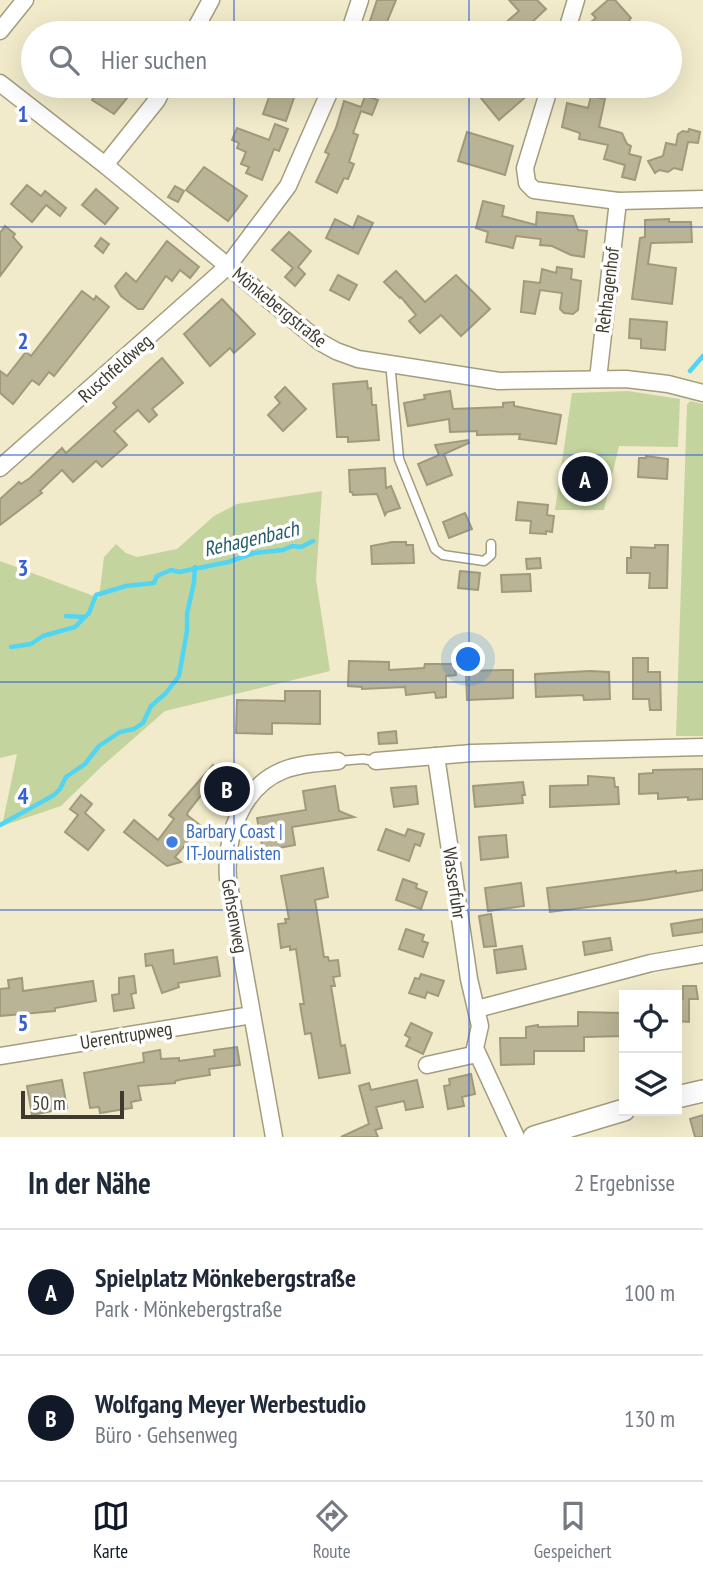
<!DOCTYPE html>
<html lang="de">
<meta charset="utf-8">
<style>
body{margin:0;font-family:"PT Sans Narrow",sans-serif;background:#f6f6f7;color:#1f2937}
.controls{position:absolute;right:21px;bottom:21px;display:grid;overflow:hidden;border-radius:0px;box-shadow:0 7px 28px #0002}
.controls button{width:63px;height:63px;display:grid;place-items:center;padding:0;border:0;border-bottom:2px solid #e0e1e3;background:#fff;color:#1f2937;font:35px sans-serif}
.scale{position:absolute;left:21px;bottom:18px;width:103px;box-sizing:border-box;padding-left:7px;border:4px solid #3e3b2e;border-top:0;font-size:19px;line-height:24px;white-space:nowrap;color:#3e3b2e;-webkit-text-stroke:5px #fff;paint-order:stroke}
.you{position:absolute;left:469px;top:660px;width:24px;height:24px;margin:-18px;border:5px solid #fff;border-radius:50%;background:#1a73e8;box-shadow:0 0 0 10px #1a73e833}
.badge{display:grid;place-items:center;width:46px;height:46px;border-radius:50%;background:#111827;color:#fff;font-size:23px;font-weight:700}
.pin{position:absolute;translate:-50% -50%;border:4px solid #fff;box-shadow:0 2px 7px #0006}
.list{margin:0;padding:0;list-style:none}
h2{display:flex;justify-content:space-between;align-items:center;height:91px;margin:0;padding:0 28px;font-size:30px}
h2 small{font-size:23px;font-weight:400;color:#747a83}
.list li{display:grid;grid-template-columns:46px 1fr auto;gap:21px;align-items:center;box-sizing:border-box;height:126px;padding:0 28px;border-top:2px solid #e0e1e3}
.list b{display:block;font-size:26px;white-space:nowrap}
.list p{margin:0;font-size:23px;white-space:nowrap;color:#747a83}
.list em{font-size:23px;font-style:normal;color:#747a83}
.icon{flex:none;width:38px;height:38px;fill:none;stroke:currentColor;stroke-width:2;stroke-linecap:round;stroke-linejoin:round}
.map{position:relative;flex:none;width:703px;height:1137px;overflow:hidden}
.search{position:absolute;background:#fff;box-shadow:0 7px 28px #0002;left:21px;right:21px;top:21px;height:77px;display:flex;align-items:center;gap:18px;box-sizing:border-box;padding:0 24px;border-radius:38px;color:#747a83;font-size:26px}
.sheet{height:343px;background:#fff}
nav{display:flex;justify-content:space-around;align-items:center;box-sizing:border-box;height:98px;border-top:2px solid #e0e1e3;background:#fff;font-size:19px;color:#747a83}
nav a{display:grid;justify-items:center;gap:4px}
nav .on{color:#111827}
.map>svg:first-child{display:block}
.green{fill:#c4d49e}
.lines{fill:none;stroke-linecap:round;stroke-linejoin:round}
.stream{stroke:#51d5f3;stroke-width:4.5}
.building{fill:#b9b495;stroke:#a09a7c;stroke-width:2}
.service-casing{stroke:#a39d7f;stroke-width:11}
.minor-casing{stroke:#a39d7f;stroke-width:19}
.secondary-casing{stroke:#a39d7f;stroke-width:24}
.service{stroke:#fff;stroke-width:8}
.minor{stroke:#fff;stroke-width:16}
.secondary{stroke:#fff;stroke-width:21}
.grid{fill:none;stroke:#3960d1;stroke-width:2;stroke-opacity:0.55}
.shop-dot{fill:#3f7fe0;stroke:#fff;stroke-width:2.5}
.labels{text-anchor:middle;stroke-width:7;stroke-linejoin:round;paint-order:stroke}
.street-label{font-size:19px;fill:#3e3b2e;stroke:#fff}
.shop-label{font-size:19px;fill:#366cbe;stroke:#fff;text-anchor:start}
.water-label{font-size:21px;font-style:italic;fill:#285e6b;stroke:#fff}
.grid-label{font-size:23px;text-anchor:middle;font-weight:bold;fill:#3960d1;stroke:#fff;stroke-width:7;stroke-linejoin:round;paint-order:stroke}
</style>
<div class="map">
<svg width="703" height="1137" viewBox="0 0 703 1137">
<rect width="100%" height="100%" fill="#f1ebcb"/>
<g class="green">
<polygon points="628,391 680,399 678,447 619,446 604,510 555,510 572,393"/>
<polygon points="690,401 703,404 703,736 676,736 687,405"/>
<polygon points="322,491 316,579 330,671 165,711 101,767 61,806 2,826 17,754 0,758 0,561 99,598 104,557 116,544 126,553 137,557 177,549 214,516 237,504"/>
</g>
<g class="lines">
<g class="stream">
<polyline points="690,371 703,356"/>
<polyline points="66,616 85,617"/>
<polyline points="11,647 31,644 43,636 75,627 89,613 96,595 126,586 154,583 157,576 171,570 179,572 228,562 254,553 283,550 292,546 301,547 313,541"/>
<polyline points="0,825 54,795 60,789 66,777 85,764 99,746 120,732 134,729 143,723 151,706 166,693 179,676 187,631 187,614 194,582 195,567"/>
</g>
</g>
<g class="building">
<polygon points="377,0 396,0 384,29 369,24"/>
<polygon points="509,0 537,0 546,9 528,26 535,33 494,33 519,11"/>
<polygon points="608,0 615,0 631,18 629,20 633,25 623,33 611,33 604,26 598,31 591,22 596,18 592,14"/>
<polygon points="85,86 137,86 114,114 92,100 96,94"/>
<polygon points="273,86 298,86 286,121 263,114"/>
<polygon points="483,86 502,86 506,91 512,86 531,86 529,94 499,120 476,92"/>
<polygon points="365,96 378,100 372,115 361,111 353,133 358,135 349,162 354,164 348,179 344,178 337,193 316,182 329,154 325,152 336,128 344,101 361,107"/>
<polygon points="591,96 605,99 599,127 622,133 627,144 631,146 629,154 641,157 635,180 622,177 625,165 604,159 608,145 579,139 580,133 562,127 567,103 588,108"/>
<polygon points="275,124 288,129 279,151 274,149 262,180 246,173 249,167 241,164 246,152 237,148 239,143 232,140 237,128 269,140"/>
<polygon points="689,129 700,132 698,143 688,142 682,170 674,168 668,172 659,170 655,173 648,161 663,156 666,143 676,145 678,134 683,131 688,132"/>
<polygon points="467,132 513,146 505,175 458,161"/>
<polygon points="204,167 247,196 228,221 186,190"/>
<polygon points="27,185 41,196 45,191 66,208 60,216 46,205 32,222 11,204"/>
<polygon points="175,186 184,191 178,202 168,197"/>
<polygon points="96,189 118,208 105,224 82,205"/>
<polygon points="483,201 504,206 502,216 536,225 537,212 573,216 578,230 587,231 584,257 571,255 552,246 540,245 541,239 516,236 513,248 486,242 488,232 476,228"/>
<polygon points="358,216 373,223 358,254 326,238 335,219 353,228"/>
<polygon points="669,219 669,222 691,222 692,242 651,243 648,264 676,268 672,304 632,299 640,238 645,237 645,220"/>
<polygon points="5,226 15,234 13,237 22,247 0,276 0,233"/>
<polygon points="289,232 311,251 298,267 305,274 295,286 285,277 293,268 272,250"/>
<polygon points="101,238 109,244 103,253 95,246"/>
<polygon points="167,241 199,267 190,278 180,270 172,281 166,276 143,309 138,309 121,296 115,286 126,273 136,282"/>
<polygon points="557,267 572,269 571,279 581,281 578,310 573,314 564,313 560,309 562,293 540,290 535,314 521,312 524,281 540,283 542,269 556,273"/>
<polygon points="396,271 425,302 456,275 490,309 461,336 441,315 420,333 409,321 416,315 401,297 400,298 384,282"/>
<polygon points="338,275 357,285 349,300 330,290"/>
<polygon points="82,291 94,300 96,296 109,307 54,376 49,372 39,385 32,380 13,404 0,393 0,371 7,376 26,352 31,356"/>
<polygon points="222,299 255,334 234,353 230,348 210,366 184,334"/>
<polygon points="630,319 667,322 665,350 641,348 641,339 629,338"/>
<polygon points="162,358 183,383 152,409 157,415 149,422 138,410 114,431 127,445 102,467 96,461 73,482 62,470 40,491 42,493 0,525 0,499 19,482 21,484 30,478 62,448 66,453 117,407 113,403"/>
<polygon points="367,381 368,389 371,388 372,405 376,405 379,440 348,442 348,437 337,437 333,384"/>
<polygon points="285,387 306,409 283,431 268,415 280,403 275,397"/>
<polygon points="450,391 453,409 503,407 503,403 514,402 514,406 561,415 556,444 519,439 520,434 477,435 477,431 450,432 449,419 408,426 404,403 425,399 424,395"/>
<polygon points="468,440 469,443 444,454 452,475 427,485 418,464 439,455 435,445"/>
<polygon points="646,456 668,459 667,479 638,477 639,458 646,458"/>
<polygon points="385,468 386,488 391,486 400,508 387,512 385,515 377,494 353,495 352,492 350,492 349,470"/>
<polygon points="518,502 548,505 547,515 554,516 552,532 546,531 546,534 530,533 531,521 516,520"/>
<polygon points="465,513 472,529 449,538 443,522"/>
<polygon points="392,542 406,542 406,545 413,545 414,563 372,564 371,546"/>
<polygon points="655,545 668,545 667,588 649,588 650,573 627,573 627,558 631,558 631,547 655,548"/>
<polygon points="540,558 541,568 527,569 526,559"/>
<polygon points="460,571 480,573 478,590 458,588"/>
<polygon points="530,574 531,591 502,592 501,575"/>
<polygon points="633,658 648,658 648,672 660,672 661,710 650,710 649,699 633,699"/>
<polygon points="349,661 389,662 389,670 424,668 425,664 454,664 456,675 446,676 446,697 436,698 435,692 406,695 405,687 362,689 362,687 348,686"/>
<polygon points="503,670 513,670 513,698 467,700 466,671"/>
<polygon points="590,671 609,672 610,699 584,700 583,695 536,697 535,674"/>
<polygon points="285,691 320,691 320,724 272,723 272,734 236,733 237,700 285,701"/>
<polygon points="396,731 397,743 379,744 378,733"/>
<polygon points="213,765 239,786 229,798 211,783 188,812 187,815 201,826 175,857 181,862 167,866 124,832 134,820 158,840 174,819 169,815"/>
<polygon points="703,769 703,799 688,800 688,797 658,799 658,793 639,794 639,774 653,773 653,770"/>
<polygon points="588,776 614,778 615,787 618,787 619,804 550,807 550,786 588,785"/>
<polygon points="523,782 525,795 522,795 523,803 475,807 473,786"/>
<polygon points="335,786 339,811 354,817 292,827 295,845 263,851 257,818 306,810 303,791"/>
<polygon points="416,786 418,804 394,807 391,788"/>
<polygon points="81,795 92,804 85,813 104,830 88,850 65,832 78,815 70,809"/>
<polygon points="386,829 405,836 408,829 424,834 420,846 415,844 409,861 378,850"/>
<polygon points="506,835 508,857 481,860 479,837"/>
<polygon points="323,868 328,897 315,900 324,957 328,957 329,961 338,960 340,976 333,977 335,986 331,986 341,1046 345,1045 350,1073 319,1078 311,1033 305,1034 300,1004 304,1004 296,949 290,950 290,946 281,948 278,924 286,923 285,919 289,919 281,876"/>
<polygon points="703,870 703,890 644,900 550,912 547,888 676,871 676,873"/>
<polygon points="403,879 417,884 416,888 427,892 421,909 396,900"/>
<polygon points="521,883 524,906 488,911 485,888"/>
<polygon points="491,914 496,946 484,947 479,916"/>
<polygon points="703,919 703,932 673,936 671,924"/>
<polygon points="406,929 424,935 422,941 428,943 423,957 399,949"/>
<polygon points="610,938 612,950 585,955 583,942"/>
<polygon points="522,946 526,969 497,973 494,950"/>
<polygon points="173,950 174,964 217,957 220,976 178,983 179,987 162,993 152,965 146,966 145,954"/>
<polygon points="421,974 444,981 438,996 427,992 425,998 409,993 415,978 419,979"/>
<polygon points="134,976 136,993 131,994 134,1008 114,1011 112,995 119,994 119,978"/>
<polygon points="22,978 23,991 93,981 96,1001 55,1008 55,1011 0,1016 0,989 9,988 8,980"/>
<polygon points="683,986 696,986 698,999 689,999 689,1022 677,1021 677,999 683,999"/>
<polygon points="578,1012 624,1013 624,1036 584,1037 584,1051 534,1051 534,1064 501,1065 500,1038 526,1038 526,1027 538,1025 538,1027 578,1026"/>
<polygon points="411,1023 432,1033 423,1054 406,1046 410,1038 405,1035"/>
<polygon points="237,1047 240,1065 209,1069 210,1075 183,1079 175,1081 175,1083 138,1086 141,1100 131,1102 132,1108 100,1113 99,1107 90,1108 84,1073 144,1062 143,1053 160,1050 161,1059 179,1058 179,1061 215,1056 214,1050"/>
<polygon points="471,1074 475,1094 462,1097 464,1106 448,1109 444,1086 450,1085 449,1079"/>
<polygon points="62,1080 67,1108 32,1115 27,1086"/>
<polygon points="417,1080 423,1107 406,1110 404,1101 376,1107 382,1128 375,1130 378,1137 341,1137 369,1124 359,1086 369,1083 371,1090"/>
<polygon points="703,1115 703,1137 695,1137 690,1119"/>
</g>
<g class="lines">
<defs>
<g id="service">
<polyline points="392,365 391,373 399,459 435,549 443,555 484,561 491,555 491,544"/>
<polyline points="338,761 363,759 376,761"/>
</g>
<g id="minor">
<polyline points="0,31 25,0"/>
<polyline points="193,33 211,0"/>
<polyline points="349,33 360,0"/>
<polyline points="566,33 576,0"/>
<polyline points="0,83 105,165 320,342 336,351 358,359 499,381 626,379 668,384 703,393"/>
<polyline points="550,86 525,168 527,183 534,190 618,201 703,199"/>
<polyline points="105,165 157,100 164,86"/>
<polyline points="598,379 618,201"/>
<polyline points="0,468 228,266 288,186 332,86"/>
<polyline points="436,756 469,979 480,1026 475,1048 516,1137"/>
<polyline points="376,761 472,753 703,747"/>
<polyline points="477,1009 651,963 703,954"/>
<polyline points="0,1056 252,1015"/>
<polyline points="427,1065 477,1054"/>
<path d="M274,1137L228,879C225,836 241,787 284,770C301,763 321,763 338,761"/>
</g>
<g id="secondary">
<polyline points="677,1097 703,1091"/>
<polyline points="534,1137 624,1110"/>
</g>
</defs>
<use href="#service" class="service-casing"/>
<use href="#minor" class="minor-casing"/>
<use href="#secondary" class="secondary-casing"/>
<use href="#service" class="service"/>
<use href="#minor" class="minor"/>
<use href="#secondary" class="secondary"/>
</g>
<path class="grid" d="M234,0V33M469,0V33M234,86V1137M469,86V1137M0,227H703M0,455H703M0,682H703M0,910H703"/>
<circle class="shop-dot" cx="172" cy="842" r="7"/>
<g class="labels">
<g class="street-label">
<text transform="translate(607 290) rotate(-83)" y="7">Rehhagenhof</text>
<text transform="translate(280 307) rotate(39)" y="7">Mönkebergstraße</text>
<text transform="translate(115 368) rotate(-42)" y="7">Ruschfeldweg</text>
<text transform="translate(455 883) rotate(82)" y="7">Wasserfuhr</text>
<text transform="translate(235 916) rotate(80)" y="7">Gehsenweg</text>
<text transform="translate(126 1035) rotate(-9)" y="7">Uerentrupweg</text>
</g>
<g class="shop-label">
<text x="186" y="838">Barbary Coast |<tspan x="186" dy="22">IT-Journalisten</tspan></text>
</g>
<g class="water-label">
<text transform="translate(251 539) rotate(-13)" y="7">Rehagenbach</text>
</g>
</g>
<g class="grid-label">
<text x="23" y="122">1</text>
<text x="23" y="349">2</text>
<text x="23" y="576">3</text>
<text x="23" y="804">4</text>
<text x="23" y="1031">5</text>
</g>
</svg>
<div class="controls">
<button><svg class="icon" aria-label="locate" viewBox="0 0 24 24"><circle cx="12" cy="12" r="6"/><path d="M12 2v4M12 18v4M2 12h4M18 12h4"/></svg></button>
<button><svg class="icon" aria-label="layers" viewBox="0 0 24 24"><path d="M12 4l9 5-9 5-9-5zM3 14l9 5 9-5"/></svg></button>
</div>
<div class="scale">50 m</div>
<div class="you"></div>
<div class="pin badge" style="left:585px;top:479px">A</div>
<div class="pin badge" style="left:227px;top:789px">B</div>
<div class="search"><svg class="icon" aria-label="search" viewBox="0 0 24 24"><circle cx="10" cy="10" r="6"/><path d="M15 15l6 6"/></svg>Hier suchen</div>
</div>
<section class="sheet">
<h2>In der Nähe<small>2 Ergebnisse</small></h2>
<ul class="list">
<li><span class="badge">A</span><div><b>Spielplatz Mönkebergstraße</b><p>Park · Mönkebergstraße</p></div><em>100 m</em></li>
<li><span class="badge">B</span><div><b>Wolfgang Meyer Werbestudio</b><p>Büro · Gehsenweg</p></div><em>130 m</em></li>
</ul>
</section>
<nav>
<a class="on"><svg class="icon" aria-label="map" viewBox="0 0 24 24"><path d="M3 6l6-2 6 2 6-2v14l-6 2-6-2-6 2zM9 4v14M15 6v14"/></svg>Karte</a>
<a><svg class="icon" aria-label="directions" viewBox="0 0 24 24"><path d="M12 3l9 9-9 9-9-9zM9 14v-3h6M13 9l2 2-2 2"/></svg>Route</a>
<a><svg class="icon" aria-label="saved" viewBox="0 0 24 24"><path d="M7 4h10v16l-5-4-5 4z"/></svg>Gespeichert</a>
</nav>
